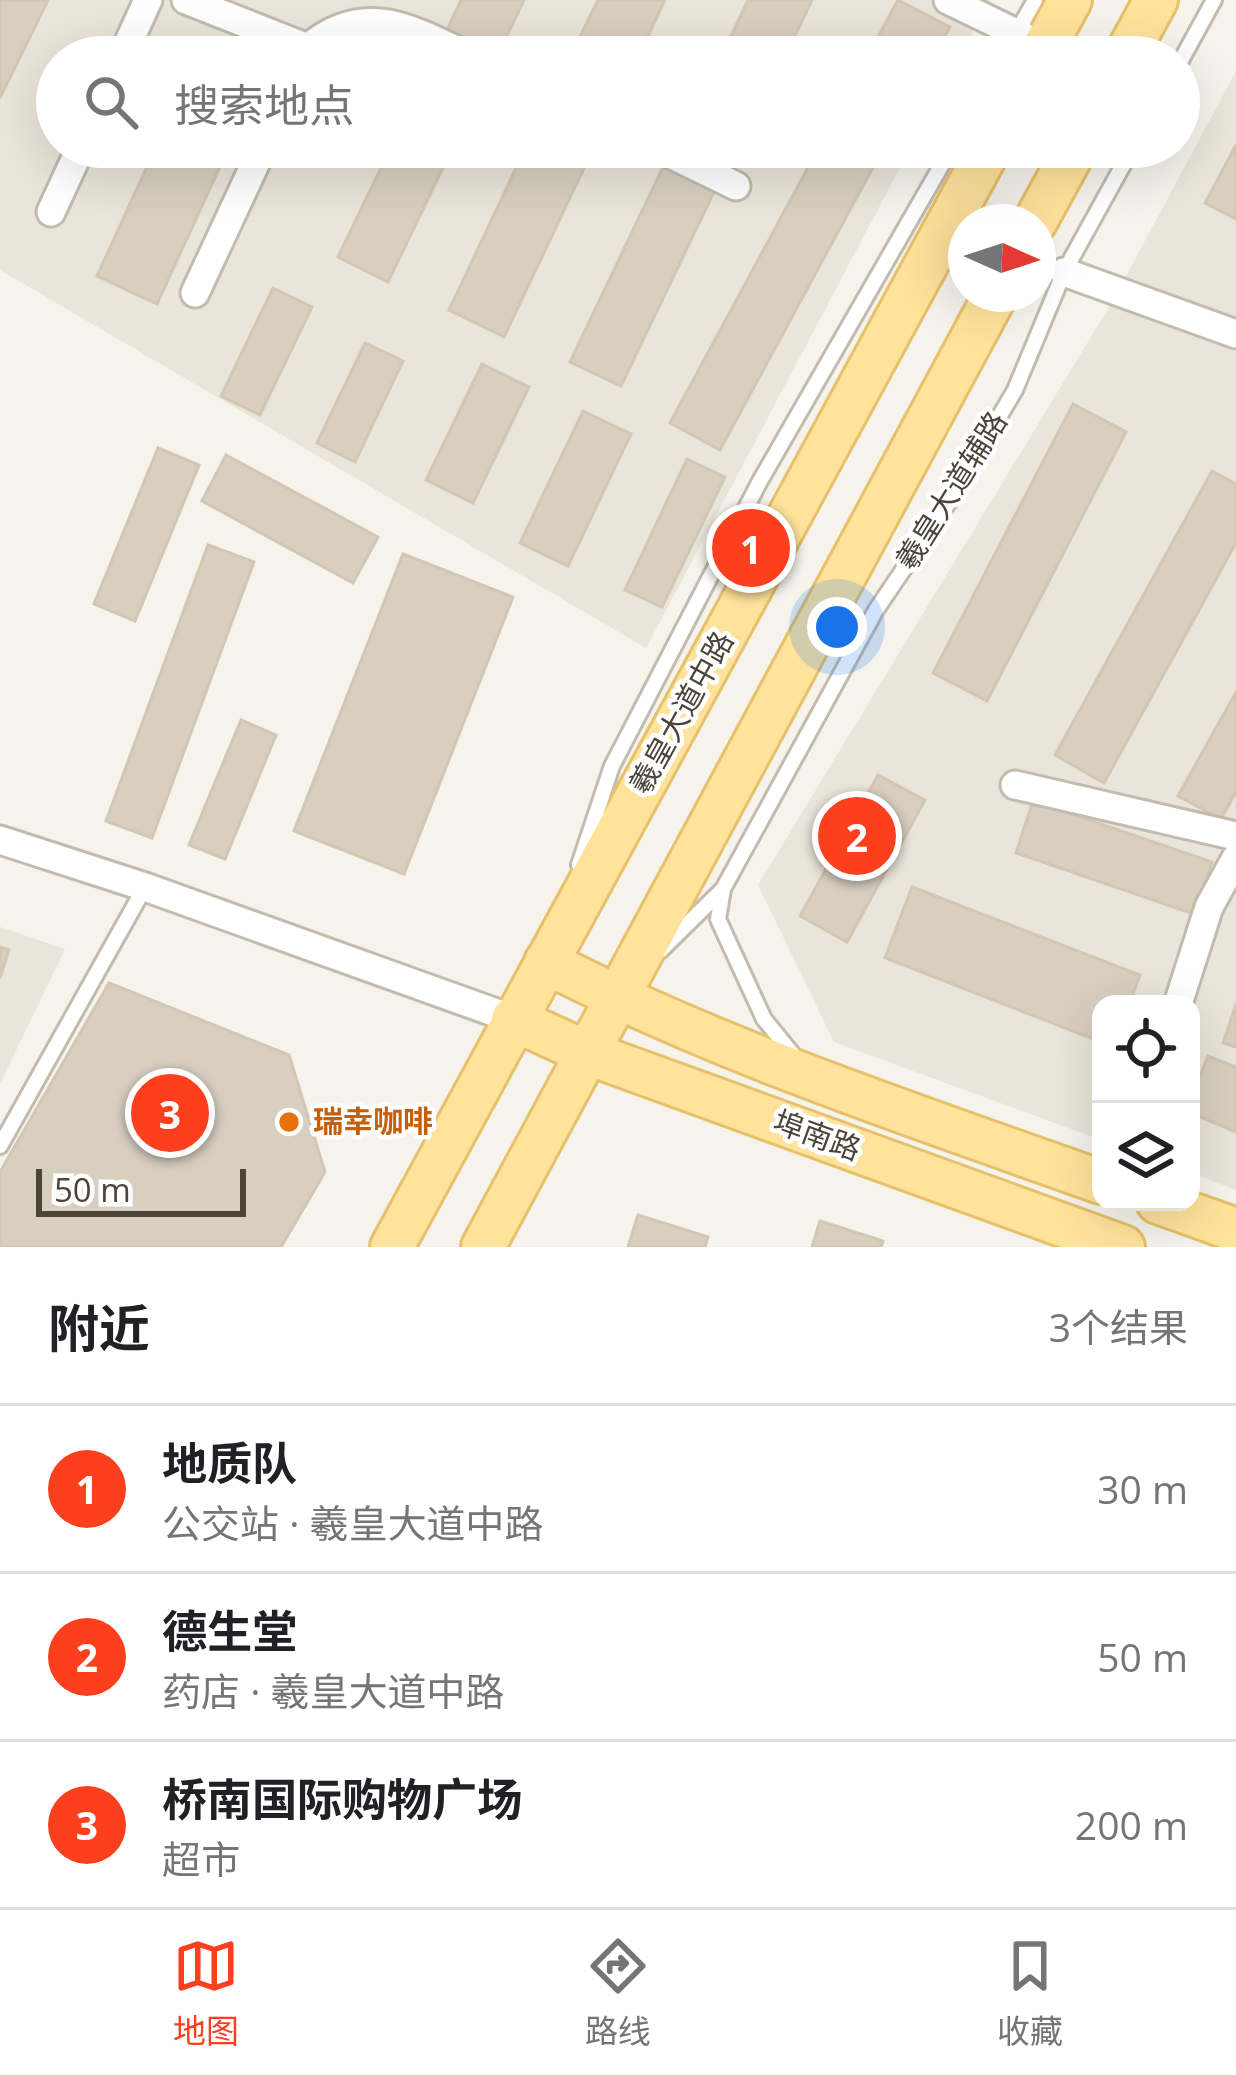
<!DOCTYPE html>
<html lang="zh">
<meta charset="utf-8">
<style>
body{margin:0;font-family:"Open Sans","Noto Sans SC",sans-serif;background:#f6f6f6;color:#202124}
.controls{position:absolute;right:36px;bottom:36px;display:grid;overflow:hidden;border-radius:24px;box-shadow:0 12px 48px #0002}
.controls button{width:108px;height:108px;display:grid;place-items:center;padding:0;border:0;border-bottom:3px solid #e0e0e0;background:#fff;color:#202124;font:60px sans-serif}
.compass{position:absolute;left:948px;top:204px;width:108px;height:108px;border-radius:50%;background:#fff;box-shadow:0 12px 48px #0002;rotate:93deg}
.scale{position:absolute;left:36px;bottom:30px;width:210px;box-sizing:border-box;padding-left:12px;border:6px solid #4b4439;border-top:0;font-size:33px;line-height:42px;white-space:nowrap;color:#4b4439;-webkit-text-stroke:9px #fff;paint-order:stroke}
.you{position:absolute;left:837px;top:627px;width:42px;height:42px;margin:-30px;border:9px solid #fff;border-radius:50%;background:#1a73e8;box-shadow:0 0 0 18px #1a73e833}
.badge{display:grid;place-items:center;width:78px;height:78px;border-radius:50%;background:#fc3f1d;color:#fff;font-size:39px;font-weight:700}
.pin{position:absolute;translate:-50% -50%;border:6px solid #fff;box-shadow:0 3px 12px #0006}
.list{margin:0;padding:0;list-style:none}
h2{display:flex;justify-content:space-between;align-items:center;height:156px;margin:0;padding:0 48px;font-size:51px}
h2 small{font-size:39px;font-weight:400;color:#757577}
.list li{display:grid;grid-template-columns:78px 1fr auto;gap:36px;align-items:center;box-sizing:border-box;height:168px;padding:0 48px;border-top:3px solid #e0e0e0}
.list b{display:block;font-size:45px;white-space:nowrap}
.list p{margin:0;font-size:39px;white-space:nowrap;color:#757577}
.list em{font-size:39px;font-style:normal;color:#757577}
.icon{flex:none;width:66px;height:66px;fill:none;stroke:currentColor;stroke-width:2;stroke-linecap:round;stroke-linejoin:round}
.map{position:relative;flex:none;width:1236px;height:1247px;overflow:hidden}
.search{position:absolute;background:#fff;box-shadow:0 12px 48px #0002;left:36px;right:36px;top:36px;height:132px;display:flex;align-items:center;gap:30px;box-sizing:border-box;padding:0 42px;border-radius:66px;color:#757577;font-size:45px}
.sheet{height:660px;background:#fff}
nav{display:flex;justify-content:space-around;align-items:center;box-sizing:border-box;height:168px;border-top:3px solid #e0e0e0;background:#fff;font-size:33px;color:#757577}
nav a{display:grid;justify-items:center;gap:6px}
nav .on{color:#fc3f1d}
.map>svg:first-child{display:block}
.residential{fill:#eae5da}
.building{fill:#d8cfc1;stroke:#d3c7b4;stroke-width:3}
.lines{fill:none;stroke-linecap:round;stroke-linejoin:round}
.service-casing{stroke:#c2bbae;stroke-width:20}
.minor-casing{stroke:#c2bbae;stroke-width:33}
.primary-casing{stroke:#e6c16a;stroke-width:48}
.service{stroke:#fff;stroke-width:14}
.minor{stroke:#fff;stroke-width:27}
.primary{stroke:#ffe39c;stroke-width:42}
.food-dot{fill:#e8710a;stroke:#fff;stroke-width:4.5}
.labels{text-anchor:middle;stroke-width:9;stroke-linejoin:round;paint-order:stroke}
.street-label{font-size:30px;fill:#4b4439;stroke:#fff}
.food-label{font-size:30px;font-weight:bold;fill:#c56008;stroke:#fff;text-anchor:start}
</style>
<div class="map">
<svg width="1236" height="1247" viewBox="0 0 1236 1247">
<rect width="100%" height="100%" fill="#f6f3ec"/>
<g class="residential">
<polygon points="0,0 990,0 959,57 57,57 57,147 911,147 646,648 0,270"/>
<polygon points="1236,71 1236,1190 1191,1173 1191,1004 1101,1004 1101,1140 834,1042 758,885 1111,304"/>
<polygon points="0,927 65,949 0,1084"/>
</g>
<g class="building">
<polygon points="0,0 48,0 0,98"/>
<polygon points="461,0 524,0 498,55 447,30"/>
<polygon points="598,0 665,0 638,57 570,57"/>
<polygon points="748,0 812,0 785,57 721,57"/>
<polygon points="898,0 950,27 933,57 867,57"/>
<polygon points="1236,145 1236,219 1205,203"/>
<polygon points="156,147 229,147 157,304 97,276"/>
<polygon points="391,147 453,147 388,282 338,257"/>
<polygon points="526,147 594,147 504,337 449,310"/>
<polygon points="678,147 742,147 729,173"/>
<polygon points="819,147 884,147 720,450 670,423"/>
<polygon points="664,165 715,190 621,386 570,362"/>
<polygon points="273,288 312,307 260,415 221,396"/>
<polygon points="365,343 403,361 355,462 317,443"/>
<polygon points="482,364 529,387 473,503 426,480"/>
<polygon points="1073,404 1126,432 987,701 933,673"/>
<polygon points="583,411 631,434 568,566 520,543"/>
<polygon points="158,448 199,465 135,621 94,604"/>
<polygon points="226,455 378,537 353,583 202,501"/>
<polygon points="687,459 725,477 662,607 625,590"/>
<polygon points="1212,471 1236,484 1236,543 1104,783 1055,755"/>
<polygon points="208,545 254,562 152,838 106,821"/>
<polygon points="403,554 513,597 404,874 294,831"/>
<polygon points="1236,692 1236,792 1221,819 1178,796"/>
<polygon points="241,720 276,735 225,859 189,845"/>
<polygon points="878,775 925,800 847,942 800,916"/>
<polygon points="1033,801 1212,862 1194,914 1016,853"/>
<polygon points="912,887 1140,975 1129,1004 1101,1004 1101,1042 885,958"/>
<polygon points="0,947 9,950 0,978"/>
<polygon points="109,983 289,1055 325,1172 281,1247 0,1247 0,1172"/>
<polygon points="1236,1004 1236,1047 1223,1043"/>
<polygon points="1208,1056 1236,1067 1236,1132 1191,1113 1191,1098"/>
<polygon points="638,1215 708,1237 705,1247 628,1247"/>
<polygon points="820,1221 883,1241 881,1247 812,1247"/>
</g>
<g class="lines">
<defs>
<g id="service">
<polyline points="1003,57 1035,0"/>
<polyline points="1179,64 1214,0"/>
<polyline points="579,865 612,766 760,481 952,147"/>
<polyline points="660,951 721,891"/>
<polyline points="795,1057 764,1019 718,919 723,889 876,610 949,502 1015,390 1064,272 1133,147"/>
<polyline points="0,1146 145,887"/>
</g>
<g id="minor">
<polyline points="186,0 308,48 304,57"/>
<polyline points="948,0 1045,47"/>
<path d="M308,48C364,0 412,29 470,57"/>
<polyline points="122,57 148,0"/>
<polyline points="656,147 736,186"/>
<polyline points="51,212 81,147"/>
<polyline points="1064,272 1236,334"/>
<polyline points="195,293 263,147"/>
<polyline points="1015,785 1236,836"/>
<polyline points="0,840 145,887 513,1019"/>
<polyline points="1178,1004 1209,907 1236,858"/>
</g>
<g id="primary">
<polyline points="1039,57 1070,0"/>
<polyline points="1125,57 1156,0"/>
<polyline points="1035,222 1076,147"/>
<path d="M546,962C724,1053 913,1115 1101,1182"/>
<polyline points="513,1019 585,1052 1123,1247"/>
<polyline points="1158,1202 1236,1230"/>
<polyline points="392,1247 990,147"/>
<polyline points="483,1247 996,294"/>
</g>
</defs>
<use href="#service" class="service-casing"/>
<use href="#minor" class="minor-casing"/>
<use href="#primary" class="primary-casing"/>
<use href="#service" class="service"/>
<use href="#minor" class="minor"/>
<use href="#primary" class="primary"/>
</g>
<circle class="food-dot" cx="289" cy="1122" r="12"/>
<g class="labels">
<g class="street-label">
<text transform="translate(952 491) rotate(-58)" y="10">羲皇大道辅路</text>
<text transform="translate(682 713) rotate(-61)" y="10">羲皇大道中路</text>
<text transform="translate(817 1136) rotate(20)" y="10">埠南路</text>
</g>
<g class="food-label">
<text x="313" y="1132">瑞幸咖啡</text>
</g>
</g>
</svg>
<div class="controls">
<button><svg class="icon" aria-label="locate" viewBox="0 0 24 24"><circle cx="12" cy="12" r="6"/><path d="M12 2v4M12 18v4M2 12h4M18 12h4"/></svg></button>
<button><svg class="icon" aria-label="layers" viewBox="0 0 24 24"><path d="M12 4l9 5-9 5-9-5zM3 14l9 5 9-5"/></svg></button>
</div>
<svg class="compass" viewBox="-18 -18 36 36"><path d="M0-13l5 13h-10z" fill="#e53935"/><path d="M0 13l5-13h-10z" fill="#757577"/></svg>
<div class="scale">50 m</div>
<div class="you"></div>
<div class="pin badge" style="left:751px;top:548px">1</div>
<div class="pin badge" style="left:857px;top:836px">2</div>
<div class="pin badge" style="left:170px;top:1113px">3</div>
<div class="search"><svg class="icon" aria-label="search" viewBox="0 0 24 24"><circle cx="10" cy="10" r="6"/><path d="M15 15l6 6"/></svg>搜索地点</div>
</div>
<section class="sheet">
<h2>附近<small>3个结果</small></h2>
<ul class="list">
<li><span class="badge">1</span><div><b>地质队</b><p>公交站 · 羲皇大道中路</p></div><em>30 m</em></li>
<li><span class="badge">2</span><div><b>德生堂</b><p>药店 · 羲皇大道中路</p></div><em>50 m</em></li>
<li><span class="badge">3</span><div><b>桥南国际购物广场</b><p>超市</p></div><em>200 m</em></li>
</ul>
</section>
<nav>
<a class="on"><svg class="icon" aria-label="map" viewBox="0 0 24 24"><path d="M3 6l6-2 6 2 6-2v14l-6 2-6-2-6 2zM9 4v14M15 6v14"/></svg>地图</a>
<a><svg class="icon" aria-label="directions" viewBox="0 0 24 24"><path d="M12 3l9 9-9 9-9-9zM9 14v-3h6M13 9l2 2-2 2"/></svg>路线</a>
<a><svg class="icon" aria-label="saved" viewBox="0 0 24 24"><path d="M7 4h10v16l-5-4-5 4z"/></svg>收藏</a>
</nav>
